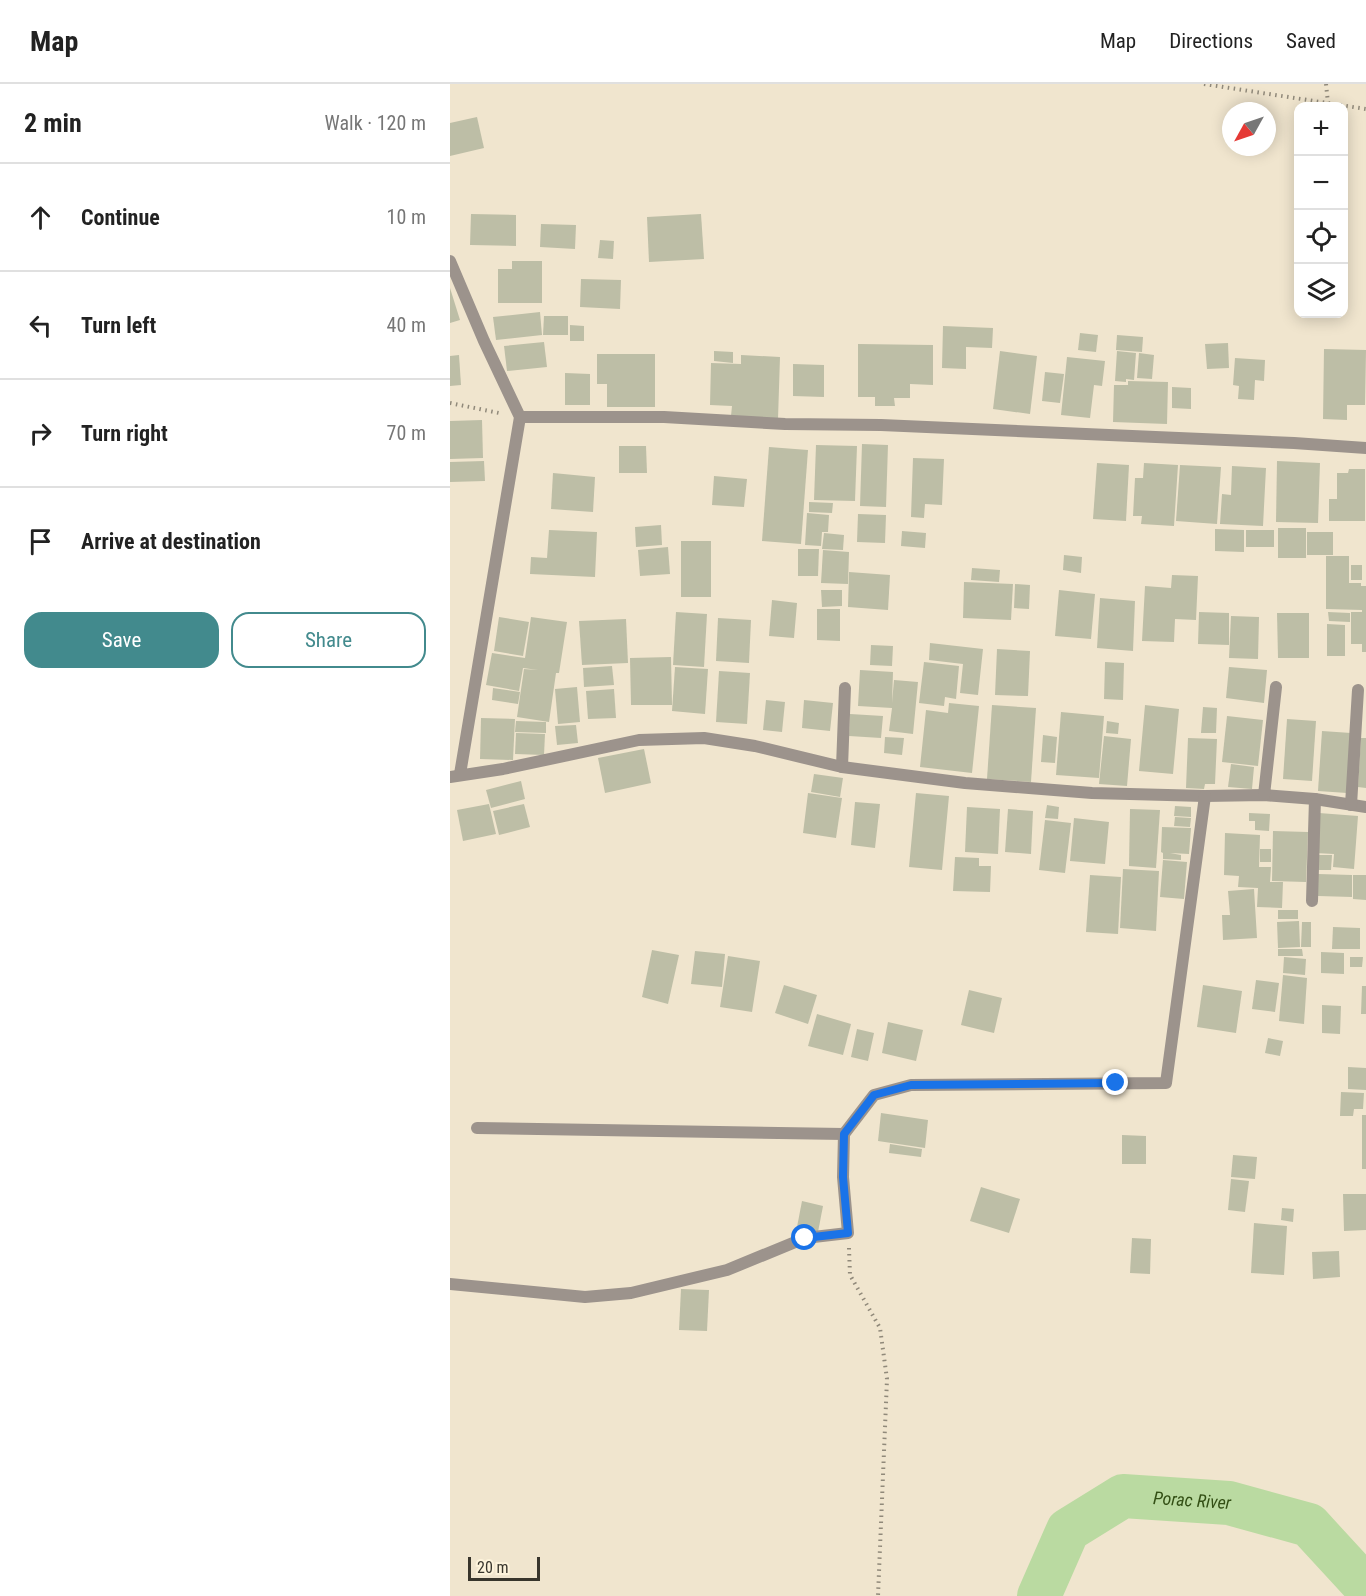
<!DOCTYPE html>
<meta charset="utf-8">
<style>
body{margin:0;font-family:"Roboto Condensed",sans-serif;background:#f6f6f6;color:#222}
.controls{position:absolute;right:18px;top:18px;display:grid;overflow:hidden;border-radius:12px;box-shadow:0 3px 15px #0003}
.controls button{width:54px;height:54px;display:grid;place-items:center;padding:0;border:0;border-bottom:2px solid #e0e0e0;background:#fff;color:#222;font:30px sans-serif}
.compass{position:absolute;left:772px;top:18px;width:54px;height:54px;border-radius:50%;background:#fff;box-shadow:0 3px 15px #0003;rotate:230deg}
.scale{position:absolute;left:18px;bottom:15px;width:72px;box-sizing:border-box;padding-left:6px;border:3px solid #38352c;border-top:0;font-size:16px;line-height:21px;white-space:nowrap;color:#38352c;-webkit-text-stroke:4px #fdf3db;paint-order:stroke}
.stop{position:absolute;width:18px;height:18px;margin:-14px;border:4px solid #1a73e8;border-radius:50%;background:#fff}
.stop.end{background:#1a73e8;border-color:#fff;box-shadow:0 2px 6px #0008}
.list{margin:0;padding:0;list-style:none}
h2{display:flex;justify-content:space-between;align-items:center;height:78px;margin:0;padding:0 24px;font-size:26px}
h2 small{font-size:20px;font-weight:400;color:#767676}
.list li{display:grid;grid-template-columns:39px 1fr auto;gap:18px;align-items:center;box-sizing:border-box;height:108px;padding:0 24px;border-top:2px solid #e0e0e0}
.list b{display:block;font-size:22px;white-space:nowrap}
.list em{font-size:20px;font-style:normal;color:#767676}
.actions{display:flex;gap:12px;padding:18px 24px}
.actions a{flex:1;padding:14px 0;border:2px solid #428a8d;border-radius:18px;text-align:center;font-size:21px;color:#428a8d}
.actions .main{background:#428a8d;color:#fff}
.icon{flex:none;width:33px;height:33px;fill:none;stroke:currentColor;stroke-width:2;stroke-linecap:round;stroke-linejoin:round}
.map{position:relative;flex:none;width:916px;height:1512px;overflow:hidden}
header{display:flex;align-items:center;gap:36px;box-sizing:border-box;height:84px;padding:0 30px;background:#fff;border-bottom:2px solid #e0e0e0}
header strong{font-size:28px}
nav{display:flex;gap:33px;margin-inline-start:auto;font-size:21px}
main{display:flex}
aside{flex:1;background:#fff}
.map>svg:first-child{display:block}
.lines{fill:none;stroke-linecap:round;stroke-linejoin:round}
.river{stroke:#badaa1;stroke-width:44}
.building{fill:#bdbea6}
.path{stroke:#90897a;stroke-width:4;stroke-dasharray:1.5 4.5;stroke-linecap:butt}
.street{stroke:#9c938c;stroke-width:12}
.route{stroke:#1a73e8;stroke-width:8}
.labels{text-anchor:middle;stroke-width:6;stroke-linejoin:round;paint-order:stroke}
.water-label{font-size:18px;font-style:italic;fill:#334f15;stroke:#fdf3db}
</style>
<header>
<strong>Map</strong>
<nav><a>Map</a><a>Directions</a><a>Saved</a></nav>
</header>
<main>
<aside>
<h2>2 min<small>Walk · 120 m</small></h2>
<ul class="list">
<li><svg class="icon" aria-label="ahead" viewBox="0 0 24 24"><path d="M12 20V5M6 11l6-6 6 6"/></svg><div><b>Continue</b></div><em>10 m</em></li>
<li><svg class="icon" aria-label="left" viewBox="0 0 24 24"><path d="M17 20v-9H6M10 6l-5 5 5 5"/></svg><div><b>Turn left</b></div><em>40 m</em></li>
<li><svg class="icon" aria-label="right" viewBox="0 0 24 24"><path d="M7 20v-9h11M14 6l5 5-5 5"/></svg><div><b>Turn right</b></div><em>70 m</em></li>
<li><svg class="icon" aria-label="arrive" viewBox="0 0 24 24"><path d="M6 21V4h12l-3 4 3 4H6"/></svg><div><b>Arrive at destination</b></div></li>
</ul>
<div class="actions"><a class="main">Save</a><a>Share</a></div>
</aside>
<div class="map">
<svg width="916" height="1512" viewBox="0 0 916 1512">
<rect width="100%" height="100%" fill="#f0e5ce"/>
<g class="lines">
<path class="river" id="s1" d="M589,1512L618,1446L673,1412L779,1419L859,1441L916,1503"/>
</g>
<g class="building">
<polygon points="27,33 34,64 0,72 0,39"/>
<polygon points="21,130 66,131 66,162 20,161"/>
<polygon points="251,130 254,175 199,178 197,133"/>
<polygon points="91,140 126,141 125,165 90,163"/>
<polygon points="150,156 164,157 163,175 148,174"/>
<polygon points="62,177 92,177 92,219 48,219 48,185 62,185"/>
<polygon points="131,195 171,196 170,225 130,223"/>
<polygon points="0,204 10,236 0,239"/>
<polygon points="90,228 92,251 46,256 43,233"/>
<polygon points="94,232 118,232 118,251 93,251"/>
<polygon points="120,241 134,242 134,257 120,257"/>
<polygon points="493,242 543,244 542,264 516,263 516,285 492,284"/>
<polygon points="630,249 648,251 646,268 628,266"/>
<polygon points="667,251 693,253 692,268 666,266"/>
<polygon points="94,258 97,283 57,287 54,262"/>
<polygon points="778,259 779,284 757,285 755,260"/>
<polygon points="408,260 483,261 483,301 460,300 460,314 444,314 445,322 425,322 425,313 408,313"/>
<polygon points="874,265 916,266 915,321 897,321 897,336 873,335"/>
<polygon points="264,267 283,268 283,279 264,277"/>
<polygon points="550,267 587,272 580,330 543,325"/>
<polygon points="667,267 686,269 684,296 676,295 676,298 665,297"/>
<polygon points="689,269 704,271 702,295 687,294"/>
<polygon points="147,270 205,270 205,323 157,323 157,300 147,300"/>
<polygon points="9,271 11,301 0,302 0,272"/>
<polygon points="291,271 330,273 328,335 281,332 282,322 260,321 261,279 291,280"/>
<polygon points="617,273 655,277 652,302 644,301 640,334 611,331"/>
<polygon points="785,274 815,276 814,297 805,296 804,316 788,315 789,302 783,301"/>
<polygon points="343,280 374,281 374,313 343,312"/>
<polygon points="595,288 614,290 610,319 592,317"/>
<polygon points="115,289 140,290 140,321 115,321"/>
<polygon points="678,297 718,298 717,340 663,338 664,301 678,301"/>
<polygon points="722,303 741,304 741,325 722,324"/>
<polygon points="32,336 33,374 0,375 0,337"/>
<polygon points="412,360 438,361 436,423 410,422"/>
<polygon points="366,361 407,362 405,417 364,416"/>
<polygon points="169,362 196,362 197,389 169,389"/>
<polygon points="319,363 358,366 351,460 312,457"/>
<polygon points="463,374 494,375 492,421 475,420 474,434 461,433"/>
<polygon points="34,377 35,397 0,398 0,378"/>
<polygon points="827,377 870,379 868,439 826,438"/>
<polygon points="647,379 679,381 676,437 643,435"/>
<polygon points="694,379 728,381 724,442 691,440 692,432 683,432 685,394 693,394"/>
<polygon points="730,381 771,383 767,440 726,437"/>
<polygon points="782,382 816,384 813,442 770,440 772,410 781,411"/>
<polygon points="899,385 915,385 915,437 879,437 879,415 887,415 887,389 898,389"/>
<polygon points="103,389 145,393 143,428 101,425"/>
<polygon points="264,392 297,395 294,423 262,421"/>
<polygon points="359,418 383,419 382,429 359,428"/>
<polygon points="357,429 379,431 378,448 372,448 371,462 355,461"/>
<polygon points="408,430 436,431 435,459 407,458"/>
<polygon points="211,441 212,461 186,463 185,443"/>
<rect x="828" y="444" width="28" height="30"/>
<polygon points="765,445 794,446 794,468 765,467"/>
<polygon points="99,446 147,448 145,493 80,490 81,473 97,474"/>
<rect x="796" y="446" width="28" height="17"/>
<polygon points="452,447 476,449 475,464 451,462"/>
<rect x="857" y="448" width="26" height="23"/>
<polygon points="374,449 394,451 393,466 372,465"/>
<rect x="231" y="457" width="30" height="56"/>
<polygon points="218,463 220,490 190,492 188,466"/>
<polygon points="348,465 369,465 368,492 348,492"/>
<polygon points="373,466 399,468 398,500 371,499"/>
<polygon points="614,471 632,473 631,489 613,486"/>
<polygon points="876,472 899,472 899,499 911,499 911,502 916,502 916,568 912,568 912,560 901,560 901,528 912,528 912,526 876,525"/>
<rect x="901" y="481" width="11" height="15"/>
<polygon points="522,484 550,486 549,498 521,496"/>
<polygon points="399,488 440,491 438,526 398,523"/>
<polygon points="722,491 748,492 746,536 725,535 724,558 692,557 695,502 721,504"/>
<polygon points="514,498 563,500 561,536 513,534"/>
<polygon points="565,500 580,501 579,525 564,524"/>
<polygon points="371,506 392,506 392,522 372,523"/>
<polygon points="609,506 645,510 641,555 605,552"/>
<polygon points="650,514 685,517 683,567 647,564"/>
<polygon points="322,516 347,519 344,554 319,552"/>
<polygon points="367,525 390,525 390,557 367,556"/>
<polygon points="226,528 257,530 254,583 223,581"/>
<polygon points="749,528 779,529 779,561 748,560"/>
<polygon points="878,528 900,529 900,538 879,537"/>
<polygon points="827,529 859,529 859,574 828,574"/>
<polygon points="781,532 809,533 808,575 779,574"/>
<polygon points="49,533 79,538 73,572 44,567"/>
<polygon points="81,533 117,538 109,589 106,589 99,638 67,633 74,585 88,586 73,584 69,607 36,601 42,569 75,574"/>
<polygon points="268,534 301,536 299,579 266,577"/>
<polygon points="176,535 178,579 132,581 129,537"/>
<polygon points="877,540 895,541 895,572 877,572"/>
<polygon points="480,559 533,565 528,611 510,609 513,580 479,576"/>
<polygon points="421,561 443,562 442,582 420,581"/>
<polygon points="547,565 580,567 578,612 545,611"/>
<polygon points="221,573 222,621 181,621 180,574"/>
<polygon points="474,578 509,582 506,615 495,613 494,622 469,619"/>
<polygon points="655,578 674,579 673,616 654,615"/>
<polygon points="162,582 164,601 134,603 133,584"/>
<polygon points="225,583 258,585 255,630 222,627"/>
<polygon points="779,583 817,586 814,619 776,614"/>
<polygon points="410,586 443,588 442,619 444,596 468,598 463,650 439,647 442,624 408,622"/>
<polygon points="269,587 300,589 297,640 266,638"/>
<polygon points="127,603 130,638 108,640 105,605"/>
<polygon points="43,604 70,608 68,620 42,616"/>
<polygon points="164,605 166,634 138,635 136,607"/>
<polygon points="316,616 335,618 332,648 313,646"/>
<polygon points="354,616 383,619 380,647 352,644"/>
<polygon points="499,619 529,622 522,689 470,683 476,626 498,629"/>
<polygon points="542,621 586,624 581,698 537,695"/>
<polygon points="695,621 729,625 723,690 689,687"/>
<polygon points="753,623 767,624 766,649 751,649"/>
<polygon points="611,628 654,632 649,694 606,691"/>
<polygon points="400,630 433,632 431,654 399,652"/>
<polygon points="777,632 813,636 808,682 772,678"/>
<polygon points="31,634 65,635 63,676 30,675"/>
<polygon points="837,635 866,637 862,697 833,695"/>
<polygon points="66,637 96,638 96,649 65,648"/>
<polygon points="657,637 669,639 668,650 656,649"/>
<polygon points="126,641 128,659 107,661 105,642"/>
<polygon points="872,647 901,649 897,709 868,707"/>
<polygon points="66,649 95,650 94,671 65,670"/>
<polygon points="593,651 607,653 605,679 591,678"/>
<polygon points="654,652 681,655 677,702 649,700"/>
<polygon points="435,653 454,654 452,671 434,669"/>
<polygon points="738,654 767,655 765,700 755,700 754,705 736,704"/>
<polygon points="911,654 916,654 916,704 908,703"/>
<polygon points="194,665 201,699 155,709 148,674"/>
<polygon points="781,680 804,683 802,705 778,703"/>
<polygon points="364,690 393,694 390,713 361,708"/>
<polygon points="71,697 75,715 41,724 36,706"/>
<polygon points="358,709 392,714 386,754 353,749"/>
<polygon points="466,709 499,712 492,786 459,783"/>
<polygon points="405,718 430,720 425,764 401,761"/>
<polygon points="39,720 46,750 13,757 7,726"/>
<polygon points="74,720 80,743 49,751 43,727"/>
<polygon points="597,721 609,723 608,735 595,734"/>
<polygon points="725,722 741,723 741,733 724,732"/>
<polygon points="517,723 550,725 548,770 515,768"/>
<polygon points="558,725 583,727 581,770 555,768"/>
<polygon points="680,725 710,726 706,784 679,782"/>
<polygon points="799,729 820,730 819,747 805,746 805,737 799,737"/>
<polygon points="869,729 908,732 904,785 883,783 884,770 865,769"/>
<polygon points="725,733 741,734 740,743 724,742"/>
<polygon points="624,734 659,738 655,780 620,777"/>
<polygon points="595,736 621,739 615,789 589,786"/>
<polygon points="712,743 741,744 739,770 720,769 731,771 731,776 713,775 713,769 711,768"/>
<polygon points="823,747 858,748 856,798 822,797"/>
<polygon points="775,749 810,751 809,783 821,783 820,798 833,798 832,824 807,823 808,804 788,803 789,792 774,791"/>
<rect x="810" y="765" width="11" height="13"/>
<polygon points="866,771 882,771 881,786 866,786"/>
<polygon points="505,773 529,774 529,782 541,782 540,808 503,807"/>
<polygon points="713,776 737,778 734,815 710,813"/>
<polygon points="673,785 709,787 706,847 670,844"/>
<polygon points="868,790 902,791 902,813 868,812"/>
<polygon points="640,791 671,793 668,850 636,848"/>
<polygon points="903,791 916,791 916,816 903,815"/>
<polygon points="804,805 807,854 773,856 772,831 780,831 778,807"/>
<rect x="828" y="826" width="20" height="9"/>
<polygon points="849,837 850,863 828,864 827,838"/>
<polygon points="852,838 861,838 861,863 851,863"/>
<polygon points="883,843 910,844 910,865 882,865"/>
<polygon points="828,865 852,865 853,872 828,872"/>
<polygon points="202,866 229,871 218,920 192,913"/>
<polygon points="245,867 275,870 272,903 241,900"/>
<polygon points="871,868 894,869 894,890 871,889"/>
<polygon points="278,872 310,877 302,928 270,923"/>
<polygon points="834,873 856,875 855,891 833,889"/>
<polygon points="900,873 913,873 912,883 900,883"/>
<polygon points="833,891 857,894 854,940 829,937"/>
<polygon points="806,896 829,899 825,928 802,925"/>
<polygon points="334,901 367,911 358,940 325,929"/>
<polygon points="753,901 792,907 786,949 747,943"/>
<polygon points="912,902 916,902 916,930 911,930"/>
<polygon points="519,906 552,914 544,949 511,941"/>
<polygon points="872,921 891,922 890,950 872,949"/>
<polygon points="367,930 401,940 393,971 358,962"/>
<polygon points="438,938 473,946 466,977 432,969"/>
<polygon points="407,945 424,949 418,977 401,973"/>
<polygon points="818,954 833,957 830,972 815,969"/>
<polygon points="898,983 916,984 916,1006 898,1005"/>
<polygon points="891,1008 914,1009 913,1025 904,1025 903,1032 890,1032"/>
<polygon points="431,1029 478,1036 475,1064 428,1057"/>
<rect x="912" y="1031" width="4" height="54"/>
<polygon points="672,1051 696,1052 696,1080 672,1080"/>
<polygon points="440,1060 472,1065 471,1073 439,1069"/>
<polygon points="783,1071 807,1073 805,1095 781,1093"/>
<polygon points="781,1095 799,1097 795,1128 778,1126"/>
<polygon points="531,1103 570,1115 559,1149 520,1137"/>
<polygon points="893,1110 916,1110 916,1146 894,1147"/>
<polygon points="352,1117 373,1122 368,1148 347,1143"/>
<polygon points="832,1124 844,1125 843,1138 831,1136"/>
<polygon points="804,1139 837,1142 834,1191 801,1189"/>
<polygon points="682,1154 701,1155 700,1190 680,1189"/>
<polygon points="889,1167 890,1193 863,1195 862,1168"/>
<polygon points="231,1205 259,1206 257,1247 229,1246"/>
</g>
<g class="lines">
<g class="path">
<polyline points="754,0 916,25"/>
<polyline points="876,0 878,19"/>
<polyline points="0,319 49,329"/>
<polyline points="399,1164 400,1191 430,1244 437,1295 428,1512"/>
</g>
<g class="street">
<polyline points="0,177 34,257 70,333 10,690"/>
<polyline points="70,333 214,333 335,340 431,341 844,359 916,364"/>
<polyline points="392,683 395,604"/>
<polyline points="0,693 53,685 189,656 254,654 305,662 392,683 515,699 642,709 755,712 814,711 865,715 916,723"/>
<polyline points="814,711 826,603"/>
<polyline points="901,721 908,606"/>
<polyline points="862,817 865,715"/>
<polyline points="27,1044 394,1050"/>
<polyline points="0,1200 135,1213 181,1209 277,1186 355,1154 398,1149 393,1093 394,1050 424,1011 461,1001 716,999 755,712"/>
</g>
</g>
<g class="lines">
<polyline class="route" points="355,1154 398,1149 393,1093 394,1050 424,1011 461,1001 666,999"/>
</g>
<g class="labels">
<g class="water-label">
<text dy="6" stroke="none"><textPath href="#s1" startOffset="206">Porac River</textPath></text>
</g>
</g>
</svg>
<div class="controls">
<button>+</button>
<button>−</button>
<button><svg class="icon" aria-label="locate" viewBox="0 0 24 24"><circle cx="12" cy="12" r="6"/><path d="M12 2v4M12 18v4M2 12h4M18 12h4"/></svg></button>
<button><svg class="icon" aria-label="layers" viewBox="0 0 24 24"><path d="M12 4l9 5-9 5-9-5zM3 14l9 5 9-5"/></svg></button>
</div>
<svg class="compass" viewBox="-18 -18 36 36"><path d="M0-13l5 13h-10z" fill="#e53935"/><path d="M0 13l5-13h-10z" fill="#767676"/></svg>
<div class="scale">20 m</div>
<div class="stop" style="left:355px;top:1154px"></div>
<div class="stop end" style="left:666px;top:999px"></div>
</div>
</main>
